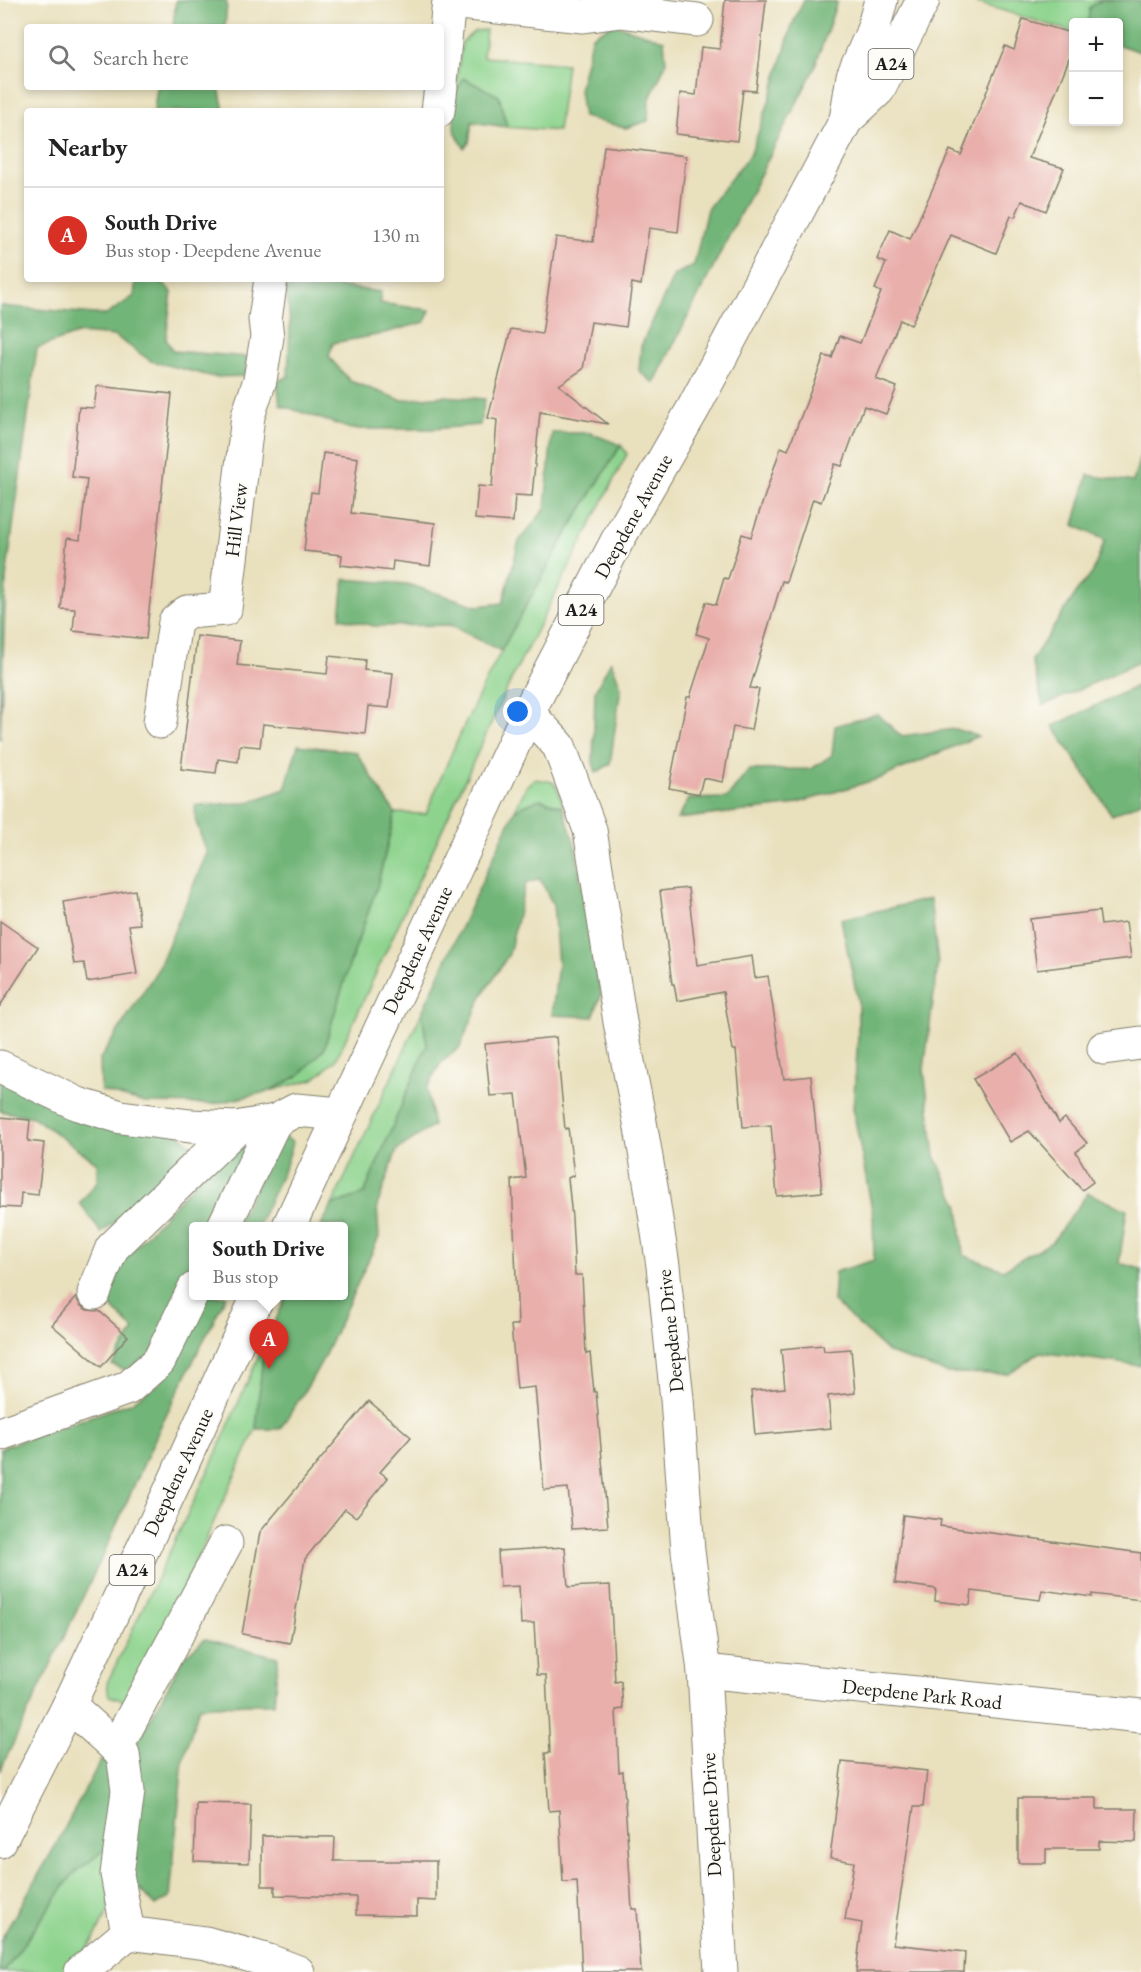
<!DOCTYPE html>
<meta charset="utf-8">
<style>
body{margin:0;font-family:"EB Garamond",serif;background:#f6f6f6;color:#222}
.controls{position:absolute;right:18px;top:18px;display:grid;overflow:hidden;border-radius:6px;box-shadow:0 3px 9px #0003}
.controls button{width:54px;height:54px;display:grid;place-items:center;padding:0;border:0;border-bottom:2px solid #e0e0e0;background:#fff;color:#222;font:30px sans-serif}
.you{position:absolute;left:518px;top:712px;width:21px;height:21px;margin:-15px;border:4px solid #fff;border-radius:50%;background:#1a73e8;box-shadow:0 0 0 9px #1a73e833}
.badge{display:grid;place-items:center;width:39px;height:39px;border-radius:50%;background:#d93025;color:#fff;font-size:20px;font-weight:700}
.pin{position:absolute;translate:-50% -50px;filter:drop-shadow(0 2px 3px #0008)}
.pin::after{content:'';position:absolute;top:32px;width:21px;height:18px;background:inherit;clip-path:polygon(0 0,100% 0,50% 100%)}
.popup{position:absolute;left:189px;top:1222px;width:159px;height:78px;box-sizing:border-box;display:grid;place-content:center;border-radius:6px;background:#fff;filter:drop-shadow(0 2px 4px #0005);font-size:20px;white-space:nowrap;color:#767676}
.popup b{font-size:22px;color:#222}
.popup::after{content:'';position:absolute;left:50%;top:100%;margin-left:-12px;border:12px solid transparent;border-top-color:#fff}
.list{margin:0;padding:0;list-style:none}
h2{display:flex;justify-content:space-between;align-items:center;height:78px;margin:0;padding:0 24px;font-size:26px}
h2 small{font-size:20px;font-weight:400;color:#767676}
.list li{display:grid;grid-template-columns:39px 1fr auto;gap:18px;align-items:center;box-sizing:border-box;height:96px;padding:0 24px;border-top:2px solid #e0e0e0}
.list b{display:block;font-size:22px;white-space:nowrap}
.list p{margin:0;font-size:20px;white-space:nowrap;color:#767676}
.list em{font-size:20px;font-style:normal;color:#767676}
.icon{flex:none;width:33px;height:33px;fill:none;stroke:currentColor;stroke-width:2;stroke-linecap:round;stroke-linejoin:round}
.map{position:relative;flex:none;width:1141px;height:1972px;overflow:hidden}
.search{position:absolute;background:#fff;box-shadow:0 3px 9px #0003;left:24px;top:24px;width:420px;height:66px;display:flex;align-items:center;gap:15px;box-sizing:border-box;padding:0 21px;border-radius:6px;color:#767676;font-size:22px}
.panel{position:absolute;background:#fff;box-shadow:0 3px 9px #0003;left:24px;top:108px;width:420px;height:174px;border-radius:6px}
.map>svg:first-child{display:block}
.green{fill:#8dd38d;stroke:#547854;stroke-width:1.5}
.forest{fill:#72b578;stroke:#47684a;stroke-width:1.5}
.building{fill:#e9afab}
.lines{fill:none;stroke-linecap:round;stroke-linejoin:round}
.minor-casing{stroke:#827e6c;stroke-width:35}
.highway-casing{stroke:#827e6c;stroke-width:35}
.minor{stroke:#fff;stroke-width:33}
.highway{stroke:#fff;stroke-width:33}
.labels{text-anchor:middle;stroke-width:4.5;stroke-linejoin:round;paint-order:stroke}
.shield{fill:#fdfcf7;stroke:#605f5e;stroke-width:1.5}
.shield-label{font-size:18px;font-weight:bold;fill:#1c1c1c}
.street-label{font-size:20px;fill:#1c1c1c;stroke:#fdfcf7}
</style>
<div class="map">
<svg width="1141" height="1972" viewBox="0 0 1141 1972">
<rect width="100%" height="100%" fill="#fdfcf7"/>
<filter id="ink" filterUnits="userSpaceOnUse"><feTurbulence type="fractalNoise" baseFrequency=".0167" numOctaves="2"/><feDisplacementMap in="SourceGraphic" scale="12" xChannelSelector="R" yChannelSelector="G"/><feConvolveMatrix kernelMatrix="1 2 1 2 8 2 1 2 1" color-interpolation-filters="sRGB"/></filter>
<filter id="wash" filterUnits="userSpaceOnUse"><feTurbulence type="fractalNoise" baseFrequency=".008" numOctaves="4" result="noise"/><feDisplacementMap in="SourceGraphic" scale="24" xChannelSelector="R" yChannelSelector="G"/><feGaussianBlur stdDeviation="1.35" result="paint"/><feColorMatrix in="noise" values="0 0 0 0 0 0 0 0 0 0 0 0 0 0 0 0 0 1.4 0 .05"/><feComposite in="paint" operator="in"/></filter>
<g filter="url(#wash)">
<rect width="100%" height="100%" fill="#e9e0bd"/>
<g class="green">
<polygon points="968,0 1141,0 1141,52 1119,45 1118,22 1074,22 1073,32"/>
<polygon points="486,30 483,57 567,64 558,131 507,127 499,96 463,79 455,95 462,42 475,31"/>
<path d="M621,445L627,454L511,680L336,1060L314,1079L270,1091L300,1075L349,966L377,887L395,813L426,814C477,684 548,563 621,445Z"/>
<polygon points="535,779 553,782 559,791 563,807 540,799 515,810 526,787"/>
<polygon points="422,1012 427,1045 364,1194 332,1205"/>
<polygon points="264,1344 256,1429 163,1634 127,1702 109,1696 107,1683 211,1465"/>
<polygon points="108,1847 109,1909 95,1937 76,1964 63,1972 4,1972 72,1875"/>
</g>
<g class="forest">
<polygon points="176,0 224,0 227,3 225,27 173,27"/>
<polygon points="804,0 837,2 814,69 654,383 639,371 641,346 674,275 694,265 707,209 751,153 773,90 792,25"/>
<polygon points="1102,0 1141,0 1141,52 1119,45 1118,22 1088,22 1090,7"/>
<polygon points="613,24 664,40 666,63 649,101 648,121 626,128 583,117 579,90 592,36"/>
<polygon points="463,78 499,96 507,127 472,122 469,143 464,148 454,129 455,95"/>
<polygon points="157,87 219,87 224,111 154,111"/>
<polygon points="136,279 158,279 172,292 166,339 173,351 247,357 246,376 214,377 151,361 115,336 80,333 37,348 6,579 0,740 0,306 106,315 134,296"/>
<polygon points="299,281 381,292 380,303 430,310 425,322 377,335 333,343 329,357 350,381 401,400 444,396 485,399 480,425 432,429 351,429 280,405 277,381 288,377 290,323 286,288"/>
<polygon points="552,433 590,433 621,445 563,539 501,651 450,625 374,626 340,618 344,579 407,584 478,606 503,603 519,541 545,509"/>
<polygon points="1141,453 1141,661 1043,706 1032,660 1080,587 1092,574 1105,540 1074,525 1088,475 1133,482"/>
<polygon points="611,661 621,687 610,764 596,773 593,762 595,691"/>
<polygon points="1141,684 1141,802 1112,815 1053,726"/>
<polygon points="877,714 901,736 955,729 978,736 881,778 788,806 677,819 689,799 727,798 749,770 811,769 832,755 835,726"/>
<polygon points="298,745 356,752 395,813 377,887 349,966 324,1049 300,1075 270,1091 214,1104 145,1103 101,1091 100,1059 158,969 207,853 196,822 195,805 247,803 285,789"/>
<polygon points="540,799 563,807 575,845 601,995 593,1017 552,1015 558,964 553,905 540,879 525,884 509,954 482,996 460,1047 441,1063 427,1088 433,1126 397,1150 377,1206 379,1237 324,1357 309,1384 280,1429 256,1429 264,1344 287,1296 344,1296 344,1226 321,1226 332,1205 364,1194 427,1045 422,1012 515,810"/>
<polygon points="930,899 938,963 924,1069 935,1156 959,1207 963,1255 1003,1270 1052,1242 1088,1193 1127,1210 1119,1263 1141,1269 1141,1366 1040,1352 1009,1374 947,1373 889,1353 833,1301 835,1272 874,1260 873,1215 853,1109 858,1038 858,1001 841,919"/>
<polygon points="0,1076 174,1129 191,1145 178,1170 101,1233 80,1203 97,1182 97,1163 33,1117 0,1111"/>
<polygon points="283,1135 293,1143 286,1165 258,1226 235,1226"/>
<polygon points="229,1145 242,1147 248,1154 213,1226 194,1226 194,1265 150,1356 126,1370 112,1365 134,1330 107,1302 109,1276"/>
<polygon points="202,1296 226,1296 162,1423 104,1553 0,1771 0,1448 130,1403 160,1383"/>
<polygon points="205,1639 278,1657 274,1704 246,1704 199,1707 183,1760 170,1897 156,1906 135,1885 108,1847 72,1875 4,1972 0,1972 0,1941 53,1850 101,1760 115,1766 133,1751 184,1657"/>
</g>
<g id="blocks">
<g class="building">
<polygon points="725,0 766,0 756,91 743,90 737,141 676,134 680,93 696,95 701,47 720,49"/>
<polygon points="1023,19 1074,34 1074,47 1029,158 1064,168 1046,211 1022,201 1015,217 1011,216 996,253 951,235 911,325 900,320 876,379 897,387 886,414 864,406 842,466 835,464 821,502 813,499 786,582 782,581 750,688 759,689 751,730 733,727 723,782 703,778 699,794 669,788 687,697 690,697 709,638 696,634 706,602 716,605 724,578 728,579 742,534 751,537 781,447 788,450 824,356 832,358 840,336 860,343 881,292 875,289 886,263 877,259 890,230 910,239 950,150 961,155 1005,46 1014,50"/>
<polygon points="604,146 686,156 678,232 649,228 641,285 632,283 626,327 591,322 583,369 559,385 608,424 540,412 532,496 515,495 513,522 475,519 478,486 492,487 497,420 488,418 511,329 542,334 556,237 593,242"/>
<polygon points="97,386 172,394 146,639 73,631 75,609 60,608 67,538 80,540 87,479 72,477 79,407 94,408"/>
<polygon points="323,453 358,458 351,513 435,523 430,566 393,561 392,571 341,565 342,555 304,551 311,492 318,493"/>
<polygon points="197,636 240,641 237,665 327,674 329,656 365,660 364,670 393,673 389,708 368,706 365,734 263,724 260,747 240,745 238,762 218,759 216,773 181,769"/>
<polygon points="688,888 697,965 752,956 755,978 768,976 784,1079 811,1076 822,1192 777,1196 771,1125 743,1127 736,1050 733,1050 723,992 677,1001 674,984 672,984 660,891"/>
<polygon points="135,890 140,924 129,925 137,974 87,982 84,963 74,964 63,902"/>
<polygon points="1099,911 1101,925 1126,922 1131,958 1037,970 1030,919"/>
<polygon points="0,921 38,947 0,1006"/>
<polygon points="556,1037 565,1129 568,1128 574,1175 568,1178 572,1218 575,1275 582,1275 586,1354 590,1353 594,1392 596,1392 608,1527 572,1529 568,1488 544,1490 535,1387 517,1389 511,1325 518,1325 512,1180 526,1178 516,1094 490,1096 485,1044"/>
<polygon points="1018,1053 1059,1123 1065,1118 1087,1143 1076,1152 1093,1182 1082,1190 1029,1131 1010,1142 973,1079"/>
<polygon points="0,1117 30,1120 28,1141 44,1143 38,1195 21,1193 20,1208 0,1207"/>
<polygon points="76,1297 80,1305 87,1310 99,1311 128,1336 101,1367 52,1325"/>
<polygon points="823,1345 824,1351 851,1349 855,1393 828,1396 831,1428 755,1435 751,1391 785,1388 781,1349"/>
<polygon points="369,1401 411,1437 380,1472 388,1478 356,1517 345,1509 305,1559 290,1643 242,1634 260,1532"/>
<polygon points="903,1515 941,1520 940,1526 1141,1553 1141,1600 1092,1594 1092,1597 1042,1590 1040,1600 972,1591 970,1605 935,1601 936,1589 895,1583"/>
<polygon points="565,1547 568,1587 610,1585 615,1682 621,1681 623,1709 616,1710 619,1772 623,1771 632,1909 637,1909 641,1972 582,1972 577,1881 563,1882 559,1810 549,1811 545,1753 550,1753 546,1675 537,1675 534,1623 521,1624 519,1586 500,1587 498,1551"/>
<polygon points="842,1762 927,1771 923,1807 914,1807 893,1944 965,1952 964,1972 856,1972 862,1923 845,1920 854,1862 830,1858"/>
<polygon points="1018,1798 1097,1798 1097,1809 1137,1809 1136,1842 1099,1841 1099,1849 1046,1849 1046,1863 1018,1863"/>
<polygon points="196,1803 251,1804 249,1863 194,1861"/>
<polygon points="262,1836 335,1837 334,1861 436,1861 436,1901 417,1900 417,1916 356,1915 356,1897 275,1895 275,1886 262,1886"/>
</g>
</g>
</g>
<g filter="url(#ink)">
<use href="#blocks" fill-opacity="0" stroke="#827e6c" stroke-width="1.5"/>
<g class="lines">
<defs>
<g id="minor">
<polyline points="450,2 583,16 621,11 697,20"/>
<polyline points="441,82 449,0"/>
<polyline points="438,111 441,87"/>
<polyline points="528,713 559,746 590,830 620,1022 640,1122 652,1193 663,1266 677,1399 688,1551 704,1671 721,1972"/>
<polyline points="160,722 175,622 187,612 225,609 248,416 260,380 267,337 265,319 271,279"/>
<polyline points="1104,1048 1141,1043"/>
<polyline points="0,1067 78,1104 121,1117 190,1126 236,1128 275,1121 296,1110 341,1114"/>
<polyline points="224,1226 275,1121"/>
<polyline points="94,1293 112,1248 236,1128"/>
<polyline points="0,1434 128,1388 159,1361 194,1289"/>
<polyline points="704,1671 1141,1716"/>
<polyline points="69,1705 123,1754 128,1791 117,1874 128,1933"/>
<polyline points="116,1748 226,1543"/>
<polyline points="81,1972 128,1933 206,1943 269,1961 298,1972"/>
</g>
<g id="highway">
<polyline points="846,120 853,76 872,33 881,0"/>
<polyline points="289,1226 528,713 617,541 693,409 846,120 878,90 923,0"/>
<polyline points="0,1841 69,1705 172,1487 258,1296"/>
</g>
</defs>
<use href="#minor" class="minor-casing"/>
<use href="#highway" class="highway-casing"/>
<use href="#minor" class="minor"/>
<use href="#highway" class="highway"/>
</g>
</g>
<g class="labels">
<g class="shield">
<rect x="868.5" y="49" width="45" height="30" rx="4.5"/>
<rect x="558.5" y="595" width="45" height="30" rx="4.5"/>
<rect x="109.5" y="1555" width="45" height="30" rx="4.5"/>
</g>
<g class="shield-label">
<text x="891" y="70">A24</text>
<text x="581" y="616">A24</text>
<text x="132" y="1576">A24</text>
</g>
<g class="street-label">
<text transform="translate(633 516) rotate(-61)" y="7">Deepdene Avenue</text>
<text transform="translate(236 520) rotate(-83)" y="7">Hill View</text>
<text transform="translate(417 950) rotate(-65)" y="7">Deepdene Avenue</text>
<text transform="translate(670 1331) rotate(-96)" y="7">Deepdene Drive</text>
<text transform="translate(178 1472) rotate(-65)" y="7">Deepdene Avenue</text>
<text transform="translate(922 1694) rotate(6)" y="7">Deepdene Park Road</text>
<text transform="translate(711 1815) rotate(-93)" y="7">Deepdene Drive</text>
</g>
</g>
</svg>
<div class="controls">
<button>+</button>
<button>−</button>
</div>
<div class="you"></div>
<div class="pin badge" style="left:269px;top:1369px">A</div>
<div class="popup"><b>South Drive</b>Bus stop</div>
<div class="search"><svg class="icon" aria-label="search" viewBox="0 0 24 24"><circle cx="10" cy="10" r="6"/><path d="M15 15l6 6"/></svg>Search here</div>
<section class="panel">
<h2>Nearby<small></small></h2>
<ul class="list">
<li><span class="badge">A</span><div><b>South Drive</b><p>Bus stop · Deepdene Avenue</p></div><em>130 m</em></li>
</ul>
</section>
</div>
